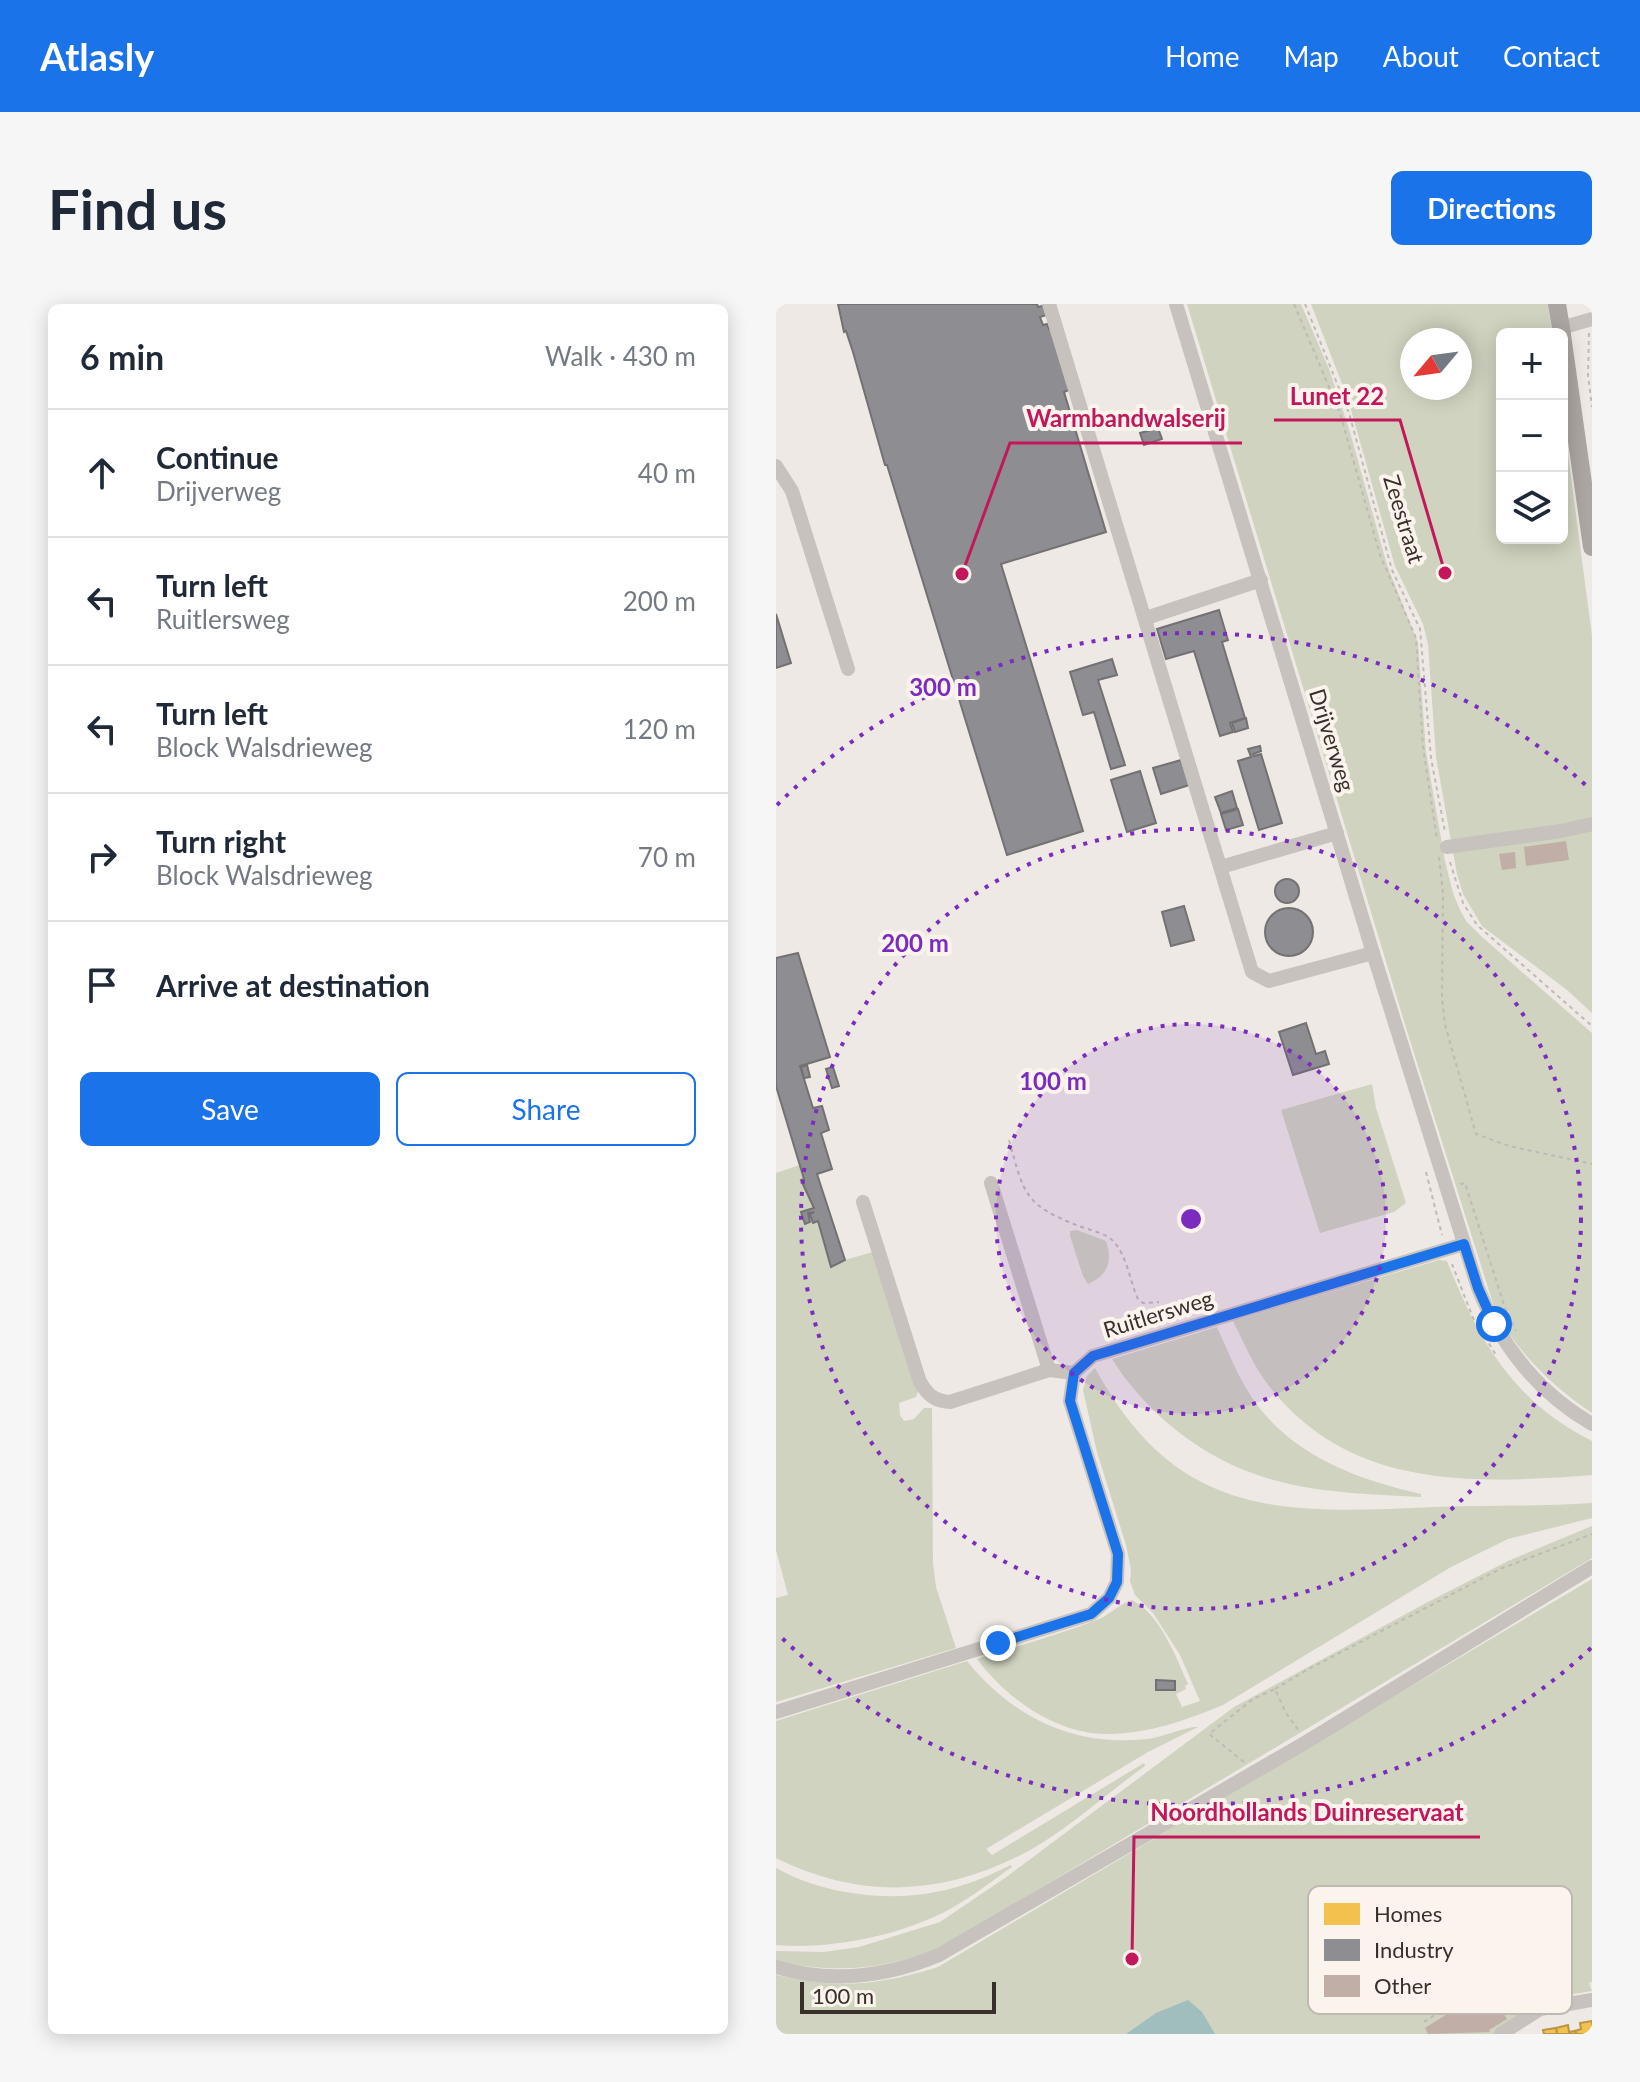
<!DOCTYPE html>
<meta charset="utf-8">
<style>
body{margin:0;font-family:Lato,sans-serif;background:#f6f6f7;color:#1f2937}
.controls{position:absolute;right:24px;top:24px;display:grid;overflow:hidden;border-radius:12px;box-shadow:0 4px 20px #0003}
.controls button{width:72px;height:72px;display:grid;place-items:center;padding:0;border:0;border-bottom:2px solid #e0e1e3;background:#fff;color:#1f2937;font:40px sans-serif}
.compass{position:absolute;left:624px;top:24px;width:72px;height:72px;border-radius:50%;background:#fff;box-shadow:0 4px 20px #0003;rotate:241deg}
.scale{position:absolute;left:24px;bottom:20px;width:196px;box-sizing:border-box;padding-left:8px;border:4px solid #392f2b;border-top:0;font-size:22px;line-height:28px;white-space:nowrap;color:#392f2b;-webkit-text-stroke:6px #faf4ed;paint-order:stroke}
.stop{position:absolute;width:24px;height:24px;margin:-18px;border:6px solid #1a73e8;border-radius:50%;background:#fff}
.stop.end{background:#1a73e8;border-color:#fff;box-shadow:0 2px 8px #0008}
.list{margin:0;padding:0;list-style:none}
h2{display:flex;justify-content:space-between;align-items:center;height:104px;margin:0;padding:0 32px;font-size:34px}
h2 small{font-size:26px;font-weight:400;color:#747a83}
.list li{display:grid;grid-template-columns:52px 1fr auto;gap:24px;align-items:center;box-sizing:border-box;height:128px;padding:0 32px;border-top:2px solid #e0e1e3}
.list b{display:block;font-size:30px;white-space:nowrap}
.list p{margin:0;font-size:26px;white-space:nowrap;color:#747a83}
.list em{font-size:26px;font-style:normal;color:#747a83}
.actions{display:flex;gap:16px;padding:24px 32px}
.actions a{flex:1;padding:18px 0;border:2px solid #1a73e8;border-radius:12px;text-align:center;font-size:28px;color:#1a73e8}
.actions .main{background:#1a73e8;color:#fff}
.icon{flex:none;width:44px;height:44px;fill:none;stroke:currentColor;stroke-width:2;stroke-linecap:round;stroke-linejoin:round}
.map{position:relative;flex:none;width:816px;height:1730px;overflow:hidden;border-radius:12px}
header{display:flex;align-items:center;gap:48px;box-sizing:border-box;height:112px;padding:0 40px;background:#1a73e8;color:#fff}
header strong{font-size:38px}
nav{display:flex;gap:44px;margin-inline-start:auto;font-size:28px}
.intro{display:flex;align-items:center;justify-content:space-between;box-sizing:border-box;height:192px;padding:0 48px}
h1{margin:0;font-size:56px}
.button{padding:20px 36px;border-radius:12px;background:#1a73e8;color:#fff;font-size:28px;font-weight:700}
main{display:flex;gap:48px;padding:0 48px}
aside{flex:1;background:#fff;border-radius:12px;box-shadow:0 4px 20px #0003}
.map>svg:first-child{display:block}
.green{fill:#cfd3bf;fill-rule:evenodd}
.water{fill:#a1bebe}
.homes{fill:#f2c14e;stroke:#ba9544;stroke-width:2}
.industry{fill:#8d8d92;stroke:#747173;stroke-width:2}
.building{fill:#c1aea7}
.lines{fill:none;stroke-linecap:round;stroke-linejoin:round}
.path{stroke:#c0bab6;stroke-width:2;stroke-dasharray:4 4;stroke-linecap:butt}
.minor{stroke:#c7c2bd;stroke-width:14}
.major{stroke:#aca6a2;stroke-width:18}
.route{stroke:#1a73e8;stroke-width:10}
.ring{fill:none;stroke:#7b2cbf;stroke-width:4;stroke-dasharray:4 8}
.labels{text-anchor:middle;stroke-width:8;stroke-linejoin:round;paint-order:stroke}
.street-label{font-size:22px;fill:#392f2b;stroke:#faf4ed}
.key{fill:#faf4ed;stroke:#c0b9b3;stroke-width:2}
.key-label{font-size:22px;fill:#392f2b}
.centre{fill:#7b2cbf;stroke:#faf4ed;stroke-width:4}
.ring-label{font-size:24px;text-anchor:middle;font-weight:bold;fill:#7b2cbf;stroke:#faf4ed;stroke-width:8;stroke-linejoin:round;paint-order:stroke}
.leader{fill:none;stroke:#c2185b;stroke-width:3}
.callout-dot{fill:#c2185b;stroke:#faf4ed;stroke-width:3}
.callout-label{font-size:24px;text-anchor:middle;font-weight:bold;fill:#c2185b;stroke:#faf4ed;stroke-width:8;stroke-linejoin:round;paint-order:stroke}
</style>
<header>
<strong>Atlasly</strong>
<nav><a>Home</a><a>Map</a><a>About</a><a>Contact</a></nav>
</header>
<div class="intro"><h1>Find us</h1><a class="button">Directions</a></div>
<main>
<aside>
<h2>6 min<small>Walk · 430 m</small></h2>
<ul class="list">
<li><svg class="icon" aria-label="ahead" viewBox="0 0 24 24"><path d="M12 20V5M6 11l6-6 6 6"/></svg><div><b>Continue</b><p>Drijverweg</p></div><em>40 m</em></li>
<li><svg class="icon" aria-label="left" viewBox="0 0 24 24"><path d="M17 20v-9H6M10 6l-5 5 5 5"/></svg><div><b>Turn left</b><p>Ruitlersweg</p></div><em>200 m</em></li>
<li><svg class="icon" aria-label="left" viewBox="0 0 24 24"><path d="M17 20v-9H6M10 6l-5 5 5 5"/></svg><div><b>Turn left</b><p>Block Walsdrieweg</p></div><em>120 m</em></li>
<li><svg class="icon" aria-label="right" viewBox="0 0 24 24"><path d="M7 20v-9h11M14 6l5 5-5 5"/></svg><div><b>Turn right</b><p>Block Walsdrieweg</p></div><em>70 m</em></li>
<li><svg class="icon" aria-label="arrive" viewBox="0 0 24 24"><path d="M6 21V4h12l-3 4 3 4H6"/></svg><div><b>Arrive at destination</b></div></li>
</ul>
<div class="actions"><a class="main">Save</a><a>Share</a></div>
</aside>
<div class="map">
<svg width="816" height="1730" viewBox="0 0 816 1730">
<rect width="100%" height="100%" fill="#eee9e4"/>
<g class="green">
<path d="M411,0H525L553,65L574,128L611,261L642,339L650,448L669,557L677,589L684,606L690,617L706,633L816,729V1109C775,1081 748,1054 721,1012L631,727Z"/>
<path d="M535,0H772L776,30H726V234H786V105L816,332V709L791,686L706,622L687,590L681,570L660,453L652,340L647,320L619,262L572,95ZM636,36H684V84H636Z"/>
<polygon points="596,780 600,804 630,899 618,908 544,929 505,806"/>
<polygon points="24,861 55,960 100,947 143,1085 140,1093 123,1099 124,1111 128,1117 138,1115 148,1104 156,1104 157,1259 160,1283 180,1344 0,1398 0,1294 12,1291 0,1246 0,869"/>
<path d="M301,926L330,937C337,957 332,971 312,980L307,972L294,932V927Z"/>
<path d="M663,956L671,957C702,1036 738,1098 816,1137V1171C698,1180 574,1186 493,1082C478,1063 468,1039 457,1017Z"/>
<path d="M441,1023C451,1045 460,1068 473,1089C511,1150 579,1175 645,1190V1193C589,1190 529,1189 476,1169C420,1149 367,1105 336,1055Z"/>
<path d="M319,1064C401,1215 505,1210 658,1203C710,1201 763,1203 816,1199V1214L732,1235L675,1263L447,1401C411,1416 372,1430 332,1430C281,1431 230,1394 201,1355C241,1342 283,1331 323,1315C335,1310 343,1300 356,1296C384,1310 400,1353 412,1380L409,1382L410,1385L400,1390L406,1403L424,1397L404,1351L377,1309L359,1291L354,1277L355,1266L350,1241L321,1148L307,1086L311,1072Z"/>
<path d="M816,1222V1254L166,1643C110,1666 59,1670 0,1657V1647L48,1648L83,1643L164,1618L229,1574L458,1403L652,1298L732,1257Z"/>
<path d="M816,1275V1678L813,1679L816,1687L765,1695L761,1711L732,1730H0V1671C63,1685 100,1682 162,1663Z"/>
<path d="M191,1357C236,1413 298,1443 370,1435C386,1434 410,1422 422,1423L372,1448L210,1545L216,1551L368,1459L369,1462C334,1487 293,1524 256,1545C171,1592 87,1597 0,1554V1417Z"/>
<path d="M235,1561L236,1563C216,1577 196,1593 174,1605C127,1631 54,1646 0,1641V1564C50,1592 121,1600 177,1584C197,1579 216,1570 235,1561Z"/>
</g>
<polygon class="water" points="412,1696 426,1708 439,1730 350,1730 380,1709"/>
<g class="homes">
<polygon points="816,1717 816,1730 800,1730 799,1727 805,1725 804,1719"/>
<polygon points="792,1721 793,1728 799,1727 800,1730 781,1730 780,1724"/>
<polygon points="780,1724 781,1730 768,1730 767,1726"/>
</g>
<g class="industry">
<polygon points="62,0 261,0 262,3 270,1 273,10 264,13 267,21 271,20 273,25 276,23 295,85 288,88 330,228 225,260 307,527 231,551 111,161 109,161 77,48 70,27 68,28"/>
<polygon points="382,124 386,135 368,141 364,129"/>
<polygon points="443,306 452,336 446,338 469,414 454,419 457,428 444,432 418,347 390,355 381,325"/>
<polygon points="0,310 15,359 0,364"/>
<polygon points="336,355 341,371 322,376 349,461 335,465 318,408 307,411 294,368"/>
<polygon points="470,414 472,424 459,428 456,419"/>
<polygon points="484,442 485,447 477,450 478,452 485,450 506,519 483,526 462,457 475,453 472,445"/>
<polygon points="405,456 413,481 385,490 377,464"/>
<polygon points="364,467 380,519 351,528 335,476"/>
<polygon points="456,487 461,504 445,509 439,493"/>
<polygon points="462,505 467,521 450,526 445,510"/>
<circle cx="511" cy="587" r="12"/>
<polygon points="408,602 418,636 395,642 386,608"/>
<circle cx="513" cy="628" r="24"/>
<polygon points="22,649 54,753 24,762 37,804 46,802 53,826 45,829 56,865 41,870 69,956 55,963 42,917 37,919 34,910 38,908 32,909 34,918 29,920 25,908 38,904 25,876 28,875 0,782 0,654"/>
<polygon points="530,719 540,750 549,747 553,760 517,771 503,728"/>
<polygon points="31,761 34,773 28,774 25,763"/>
<polygon points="57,763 63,782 56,784 50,765"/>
<polygon points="380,1376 399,1377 399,1386 380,1386"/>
</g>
<g class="building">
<polygon points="790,537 793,556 750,562 748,543"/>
<polygon points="739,548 740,564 726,566 723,550"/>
<polygon points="711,1685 731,1715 713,1726 714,1728 652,1730 649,1724"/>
</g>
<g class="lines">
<g class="path">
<polyline points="518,0 564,109 604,251 640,334 647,443 661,535"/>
<polyline points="529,0 573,109 616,266 644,325 655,454 669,528"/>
<polyline points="813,29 812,71 816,103"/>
<polyline points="663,553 667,590 666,694 669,721 700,830 733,842 816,860"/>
<polyline points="674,558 687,599 701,621 816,722"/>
<path d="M233,836C248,890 248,901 303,922C313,926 330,929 337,937C351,951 354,978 362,995L367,999L383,998"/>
<polyline points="650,868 666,931"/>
<polyline points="684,880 689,879 729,1004 740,1027"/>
<polyline points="676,960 697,1014 720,1051"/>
<polyline points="499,1385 529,1367 724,1265 816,1230"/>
<polyline points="468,1458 433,1430 477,1395 499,1385 510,1409 523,1427"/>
<polyline points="648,1718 736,1661 757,1694"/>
</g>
<g class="minor">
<polyline points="273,0 476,668 493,677 597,649"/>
<path d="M400,0L597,649L702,984C725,1042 761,1088 816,1120"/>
<polyline points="785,24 816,15"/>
<polyline points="0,162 16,187 72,365"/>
<polyline points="370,314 485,276"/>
<polyline points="671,543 785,527 816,520"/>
<polyline points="445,563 561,529"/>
<polyline points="215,879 273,1066"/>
<path d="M87,898L144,1078C152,1091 158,1097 174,1098L273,1066L298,1069L317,1052L688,940"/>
<polyline points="0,1408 315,1310 333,1294 341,1278 342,1250 294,1097 298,1069"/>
<path d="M0,1663C56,1680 110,1673 163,1651L532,1437L816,1263"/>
<polyline points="725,1730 764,1705 816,1696"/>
</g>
<g class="major">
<polyline points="781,0 786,30"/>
<polyline points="786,31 816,243"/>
</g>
</g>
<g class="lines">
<polyline class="route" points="222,1339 315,1310 333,1294 341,1278 342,1250 294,1097 298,1069 317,1052 688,940 702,984 718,1020"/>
</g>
<circle cx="415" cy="915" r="195" fill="#7b2cbf" fill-opacity=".12"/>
<g class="ring">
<circle cx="415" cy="915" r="195"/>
<circle cx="415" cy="915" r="390"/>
<path d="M815 1344A586 586 0 0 1 1 1329M1 501A586 586 0 0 1 815 486"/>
</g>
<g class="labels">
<g class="street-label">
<text transform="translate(628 215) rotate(73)" y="8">Zeestraat</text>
<text transform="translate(556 436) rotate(73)" y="8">Drijverweg</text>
<text transform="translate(382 1010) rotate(-17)" y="8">Ruitlersweg</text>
</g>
</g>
<rect x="532" y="1582" width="264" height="128" rx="12" class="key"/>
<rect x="548" y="1599" width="36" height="22" fill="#f2c14e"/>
<rect x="548" y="1635" width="36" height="22" fill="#8d8d92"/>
<rect x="548" y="1671" width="36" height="22" fill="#c1aea7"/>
<g class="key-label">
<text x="598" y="1618">Homes</text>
<text x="598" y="1654">Industry</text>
<text x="598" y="1690">Other</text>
</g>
<circle cx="415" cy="915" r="12" class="centre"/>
<g class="ring-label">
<text x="167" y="392">300 m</text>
<text x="139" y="648">200 m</text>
<text x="277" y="786">100 m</text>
</g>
<path class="leader" d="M669 269L624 116H498M186 270L234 139H466M356 1655L358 1533H704"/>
<g class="callout-dot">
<circle cx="669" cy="269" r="8"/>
<circle cx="186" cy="270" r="8"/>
<circle cx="356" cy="1655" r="8"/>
</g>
<g class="callout-label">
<text x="561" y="101">Lunet 22</text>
<text x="350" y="123">Warmbandwalserij</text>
<text x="531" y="1517">Noordhollands Duinreservaat</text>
</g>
</svg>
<div class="controls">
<button>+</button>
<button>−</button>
<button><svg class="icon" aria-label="layers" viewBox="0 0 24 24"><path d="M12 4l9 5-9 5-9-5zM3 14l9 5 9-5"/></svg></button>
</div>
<svg class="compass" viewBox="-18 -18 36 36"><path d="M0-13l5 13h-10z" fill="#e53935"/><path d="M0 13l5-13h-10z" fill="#747a83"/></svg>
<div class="scale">100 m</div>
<div class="stop" style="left:718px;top:1020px"></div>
<div class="stop end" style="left:222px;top:1339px"></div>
</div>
</main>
